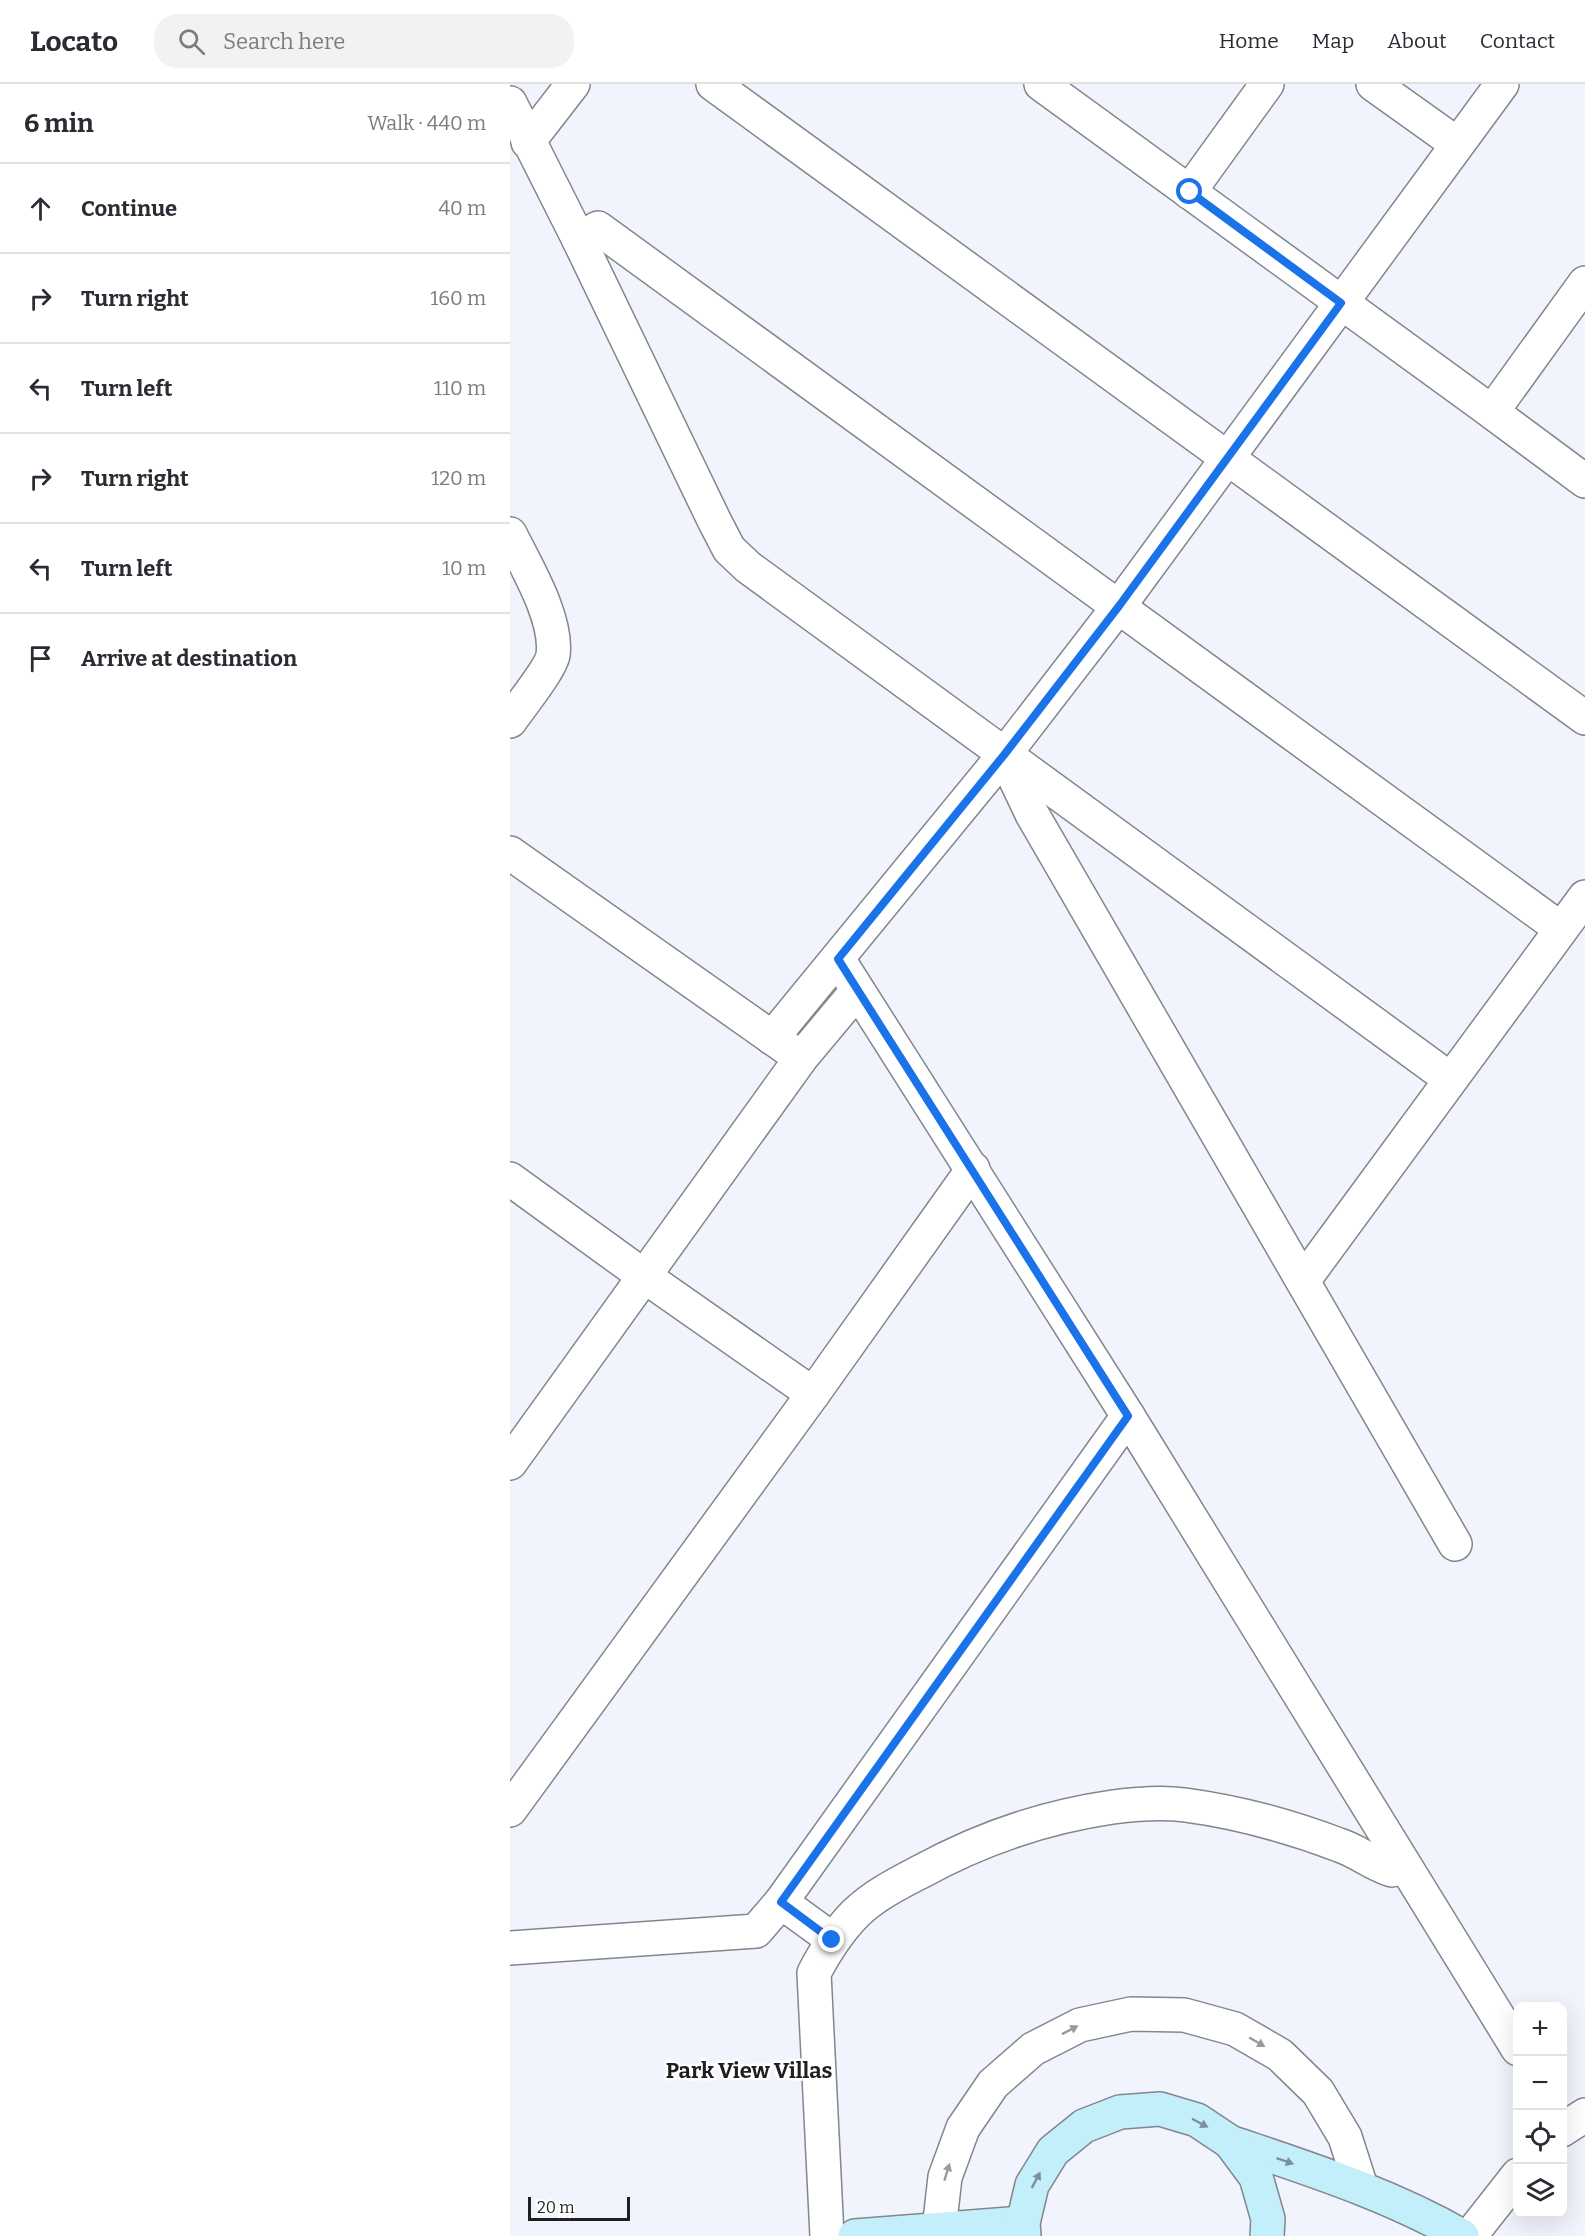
<!DOCTYPE html>
<meta charset="utf-8">
<style>
body{margin:0;font-family:Bitter,serif;background:#f2f2f3;color:#2b2b33}
.controls{position:absolute;right:18px;bottom:18px;display:grid;overflow:hidden;border-radius:12px;box-shadow:0 6px 24px #0002}
.controls button{width:54px;height:54px;display:grid;place-items:center;padding:0;border:0;border-bottom:2px solid #e1e1e2;background:#fff;color:#2b2b33;font:30px sans-serif}
.scale{position:absolute;left:18px;bottom:15px;width:102px;box-sizing:border-box;padding-left:6px;border:3px solid #1e1f22;border-top:0;font-size:16px;line-height:21px;white-space:nowrap;color:#1e1f22;-webkit-text-stroke:4px #fff;paint-order:stroke}
.stop{position:absolute;width:18px;height:18px;margin:-14px;border:4px solid #1a73e8;border-radius:50%;background:#fff}
.stop.end{background:#1a73e8;border-color:#fff;box-shadow:0 2px 6px #0008}
.list{margin:0;padding:0;list-style:none}
h2{display:flex;justify-content:space-between;align-items:center;height:78px;margin:0;padding:0 24px;font-size:26px}
h2 small{font-size:20px;font-weight:400;color:#7c7c81}
.list li{display:grid;grid-template-columns:39px 1fr auto;gap:18px;align-items:center;box-sizing:border-box;height:90px;padding:0 24px;border-top:2px solid #e1e1e2}
.list b{display:block;font-size:22px;white-space:nowrap}
.list em{font-size:20px;font-style:normal;color:#7c7c81}
.icon{flex:none;width:33px;height:33px;fill:none;stroke:currentColor;stroke-width:2;stroke-linecap:round;stroke-linejoin:round}
.map{position:relative;flex:none;width:1075px;height:2152px;overflow:hidden}
header{display:flex;align-items:center;gap:36px;box-sizing:border-box;height:84px;padding:0 30px;background:#fff;border-bottom:2px solid #e1e1e2}
header strong{font-size:28px}
nav{display:flex;gap:33px;margin-inline-start:auto;font-size:21px}
.search{width:420px;height:54px;background:#f2f2f3;display:flex;align-items:center;gap:15px;box-sizing:border-box;padding:0 21px;border-radius:24px;color:#7c7c81;font-size:22px}
main{display:flex}
aside{flex:1;background:#fff}
.map>svg:first-child{display:block}
.lines{fill:none;stroke-linecap:round;stroke-linejoin:round}
.street-casing{stroke:#83868d;stroke-width:36}
.secondary-casing{stroke:#83868d;stroke-width:36}
.street{stroke:#fff;stroke-width:33}
.secondary{stroke:#c2effa;stroke-width:33}
.oneway{fill:#9a9a9c}
.oneway2{fill:#789199}
.route{stroke:#1a73e8;stroke-width:8}
.labels{text-anchor:middle;stroke-width:5;stroke-linejoin:round;paint-order:stroke}
.neighbourhood-label{font-size:22px;font-weight:bold;fill:#1e1f22;stroke:#fff}
</style>
<header>
<strong>Locato</strong>
<div class="search"><svg class="icon" aria-label="search" viewBox="0 0 24 24"><circle cx="10" cy="10" r="6"/><path d="M15 15l6 6"/></svg>Search here</div>
<nav><a>Home</a><a>Map</a><a>About</a><a>Contact</a></nav>
</header>
<main>
<aside>
<h2>6 min<small>Walk · 440 m</small></h2>
<ul class="list">
<li><svg class="icon" aria-label="ahead" viewBox="0 0 24 24"><path d="M12 20V5M6 11l6-6 6 6"/></svg><div><b>Continue</b></div><em>40 m</em></li>
<li><svg class="icon" aria-label="right" viewBox="0 0 24 24"><path d="M7 20v-9h11M14 6l5 5-5 5"/></svg><div><b>Turn right</b></div><em>160 m</em></li>
<li><svg class="icon" aria-label="left" viewBox="0 0 24 24"><path d="M17 20v-9H6M10 6l-5 5 5 5"/></svg><div><b>Turn left</b></div><em>110 m</em></li>
<li><svg class="icon" aria-label="right" viewBox="0 0 24 24"><path d="M7 20v-9h11M14 6l5 5-5 5"/></svg><div><b>Turn right</b></div><em>120 m</em></li>
<li><svg class="icon" aria-label="left" viewBox="0 0 24 24"><path d="M17 20v-9H6M10 6l-5 5 5 5"/></svg><div><b>Turn left</b></div><em>10 m</em></li>
<li><svg class="icon" aria-label="arrive" viewBox="0 0 24 24"><path d="M6 21V4h12l-3 4 3 4H6"/></svg><div><b>Arrive at destination</b></div></li>
</ul>
</aside>
<div class="map">
<svg width="1075" height="2152" viewBox="0 0 1075 2152">
<rect width="100%" height="100%" fill="#f2f4fd"/>
<g class="lines">
<defs>
<g id="street">
<polyline points="203,0 1075,634"/>
<polyline points="531,0 982,328"/>
<polyline points="863,0 947,60"/>
<polyline points="0,19 69,156 204,436 219,465 238,483 940,995"/>
<polyline points="18,58 63,0"/>
<polyline points="679,108 757,0"/>
<polyline points="69,156 88,144 1051,845"/>
<polyline points="1075,199 982,328 1075,397"/>
<path d="M0,450C16,482 48,535 43,571C41,584 9,624 0,637"/>
<polyline points="495,673 522,730 945,1460"/>
<polyline points="0,769 281,967"/>
<polyline points="328,875 618,1332 1008,1965"/>
<polyline points="262,954 494,671 609,522 992,0"/>
<polyline points="0,1095 134,1192 303,1310"/>
<polyline points="793,1197 1075,813"/>
<polyline points="0,1379 291,974 347,907"/>
<polyline points="0,1726 303,1310 463,1085"/>
<polyline points="271,1818 322,1855"/>
<polyline points="0,1864 246,1847 271,1818 618,1332"/>
<polyline points="1052,2046 1075,2031"/>
<polyline points="429,2146 435,2093 453,2044 483,2000 523,1965 570,1941 621,1930 674,1931 725,1945 770,1971 808,2008 835,2053 851,2103"/>
<path d="M317,2152L304,1889C316,1866 328,1847 346,1829C365,1811 387,1800 410,1788C472,1754 533,1733 603,1723C626,1720 652,1718 675,1721C728,1728 779,1742 829,1761C848,1767 862,1780 882,1786L893,1779"/>
<polyline points="960,2152 1008,2091"/>
</g>
<g id="secondary">
<path d="M720,2058C799,2085 879,2110 952,2152"/>
<polyline points="345,2152 513,2139"/>
<polyline points="514,2152 513,2139 522,2101 543,2067 574,2042 610,2028 650,2025 687,2036 720,2058 746,2093 758,2135 757,2152"/>
</g>
</defs>
<use href="#street" class="street-casing"/>
<use href="#secondary" class="secondary-casing"/>
<use href="#street" class="street"/>
<use href="#secondary" class="secondary"/>
</g>
<defs><path id="oneway-solid" d="M-6-.8H1V-3.2L6.5 0L1 3.2V.8H-6Z" transform="scale(1.5)"/></defs>
<g class="oneway">
<use href="#oneway-solid" transform="translate(560 1946) rotate(-27)"/>
<use href="#oneway-solid" transform="translate(747 1958) rotate(30)"/>
<use href="#oneway-solid" transform="translate(437 2088) rotate(-73)"/>
</g>
<g class="oneway2">
<use href="#oneway-solid" transform="translate(690 2039) rotate(28)"/>
<use href="#oneway-solid" transform="translate(775 2077) rotate(19)"/>
<use href="#oneway-solid" transform="translate(526 2096) rotate(-62)"/>
</g>
<g class="lines">
<polyline class="route" points="322,1856 271,1818 618,1332 328,875 494,671 609,522 831,219 680,108"/>
</g>
<g class="labels">
<g class="neighbourhood-label">
<text x="239" y="1994">Park View Villas</text>
</g>
</g>
</svg>
<div class="controls">
<button>+</button>
<button>−</button>
<button><svg class="icon" aria-label="locate" viewBox="0 0 24 24"><circle cx="12" cy="12" r="6"/><path d="M12 2v4M12 18v4M2 12h4M18 12h4"/></svg></button>
<button><svg class="icon" aria-label="layers" viewBox="0 0 24 24"><path d="M12 4l9 5-9 5-9-5zM3 14l9 5 9-5"/></svg></button>
</div>
<div class="scale">20 m</div>
<div class="stop" style="left:680px;top:108px"></div>
<div class="stop end" style="left:322px;top:1856px"></div>
</div>
</main>
